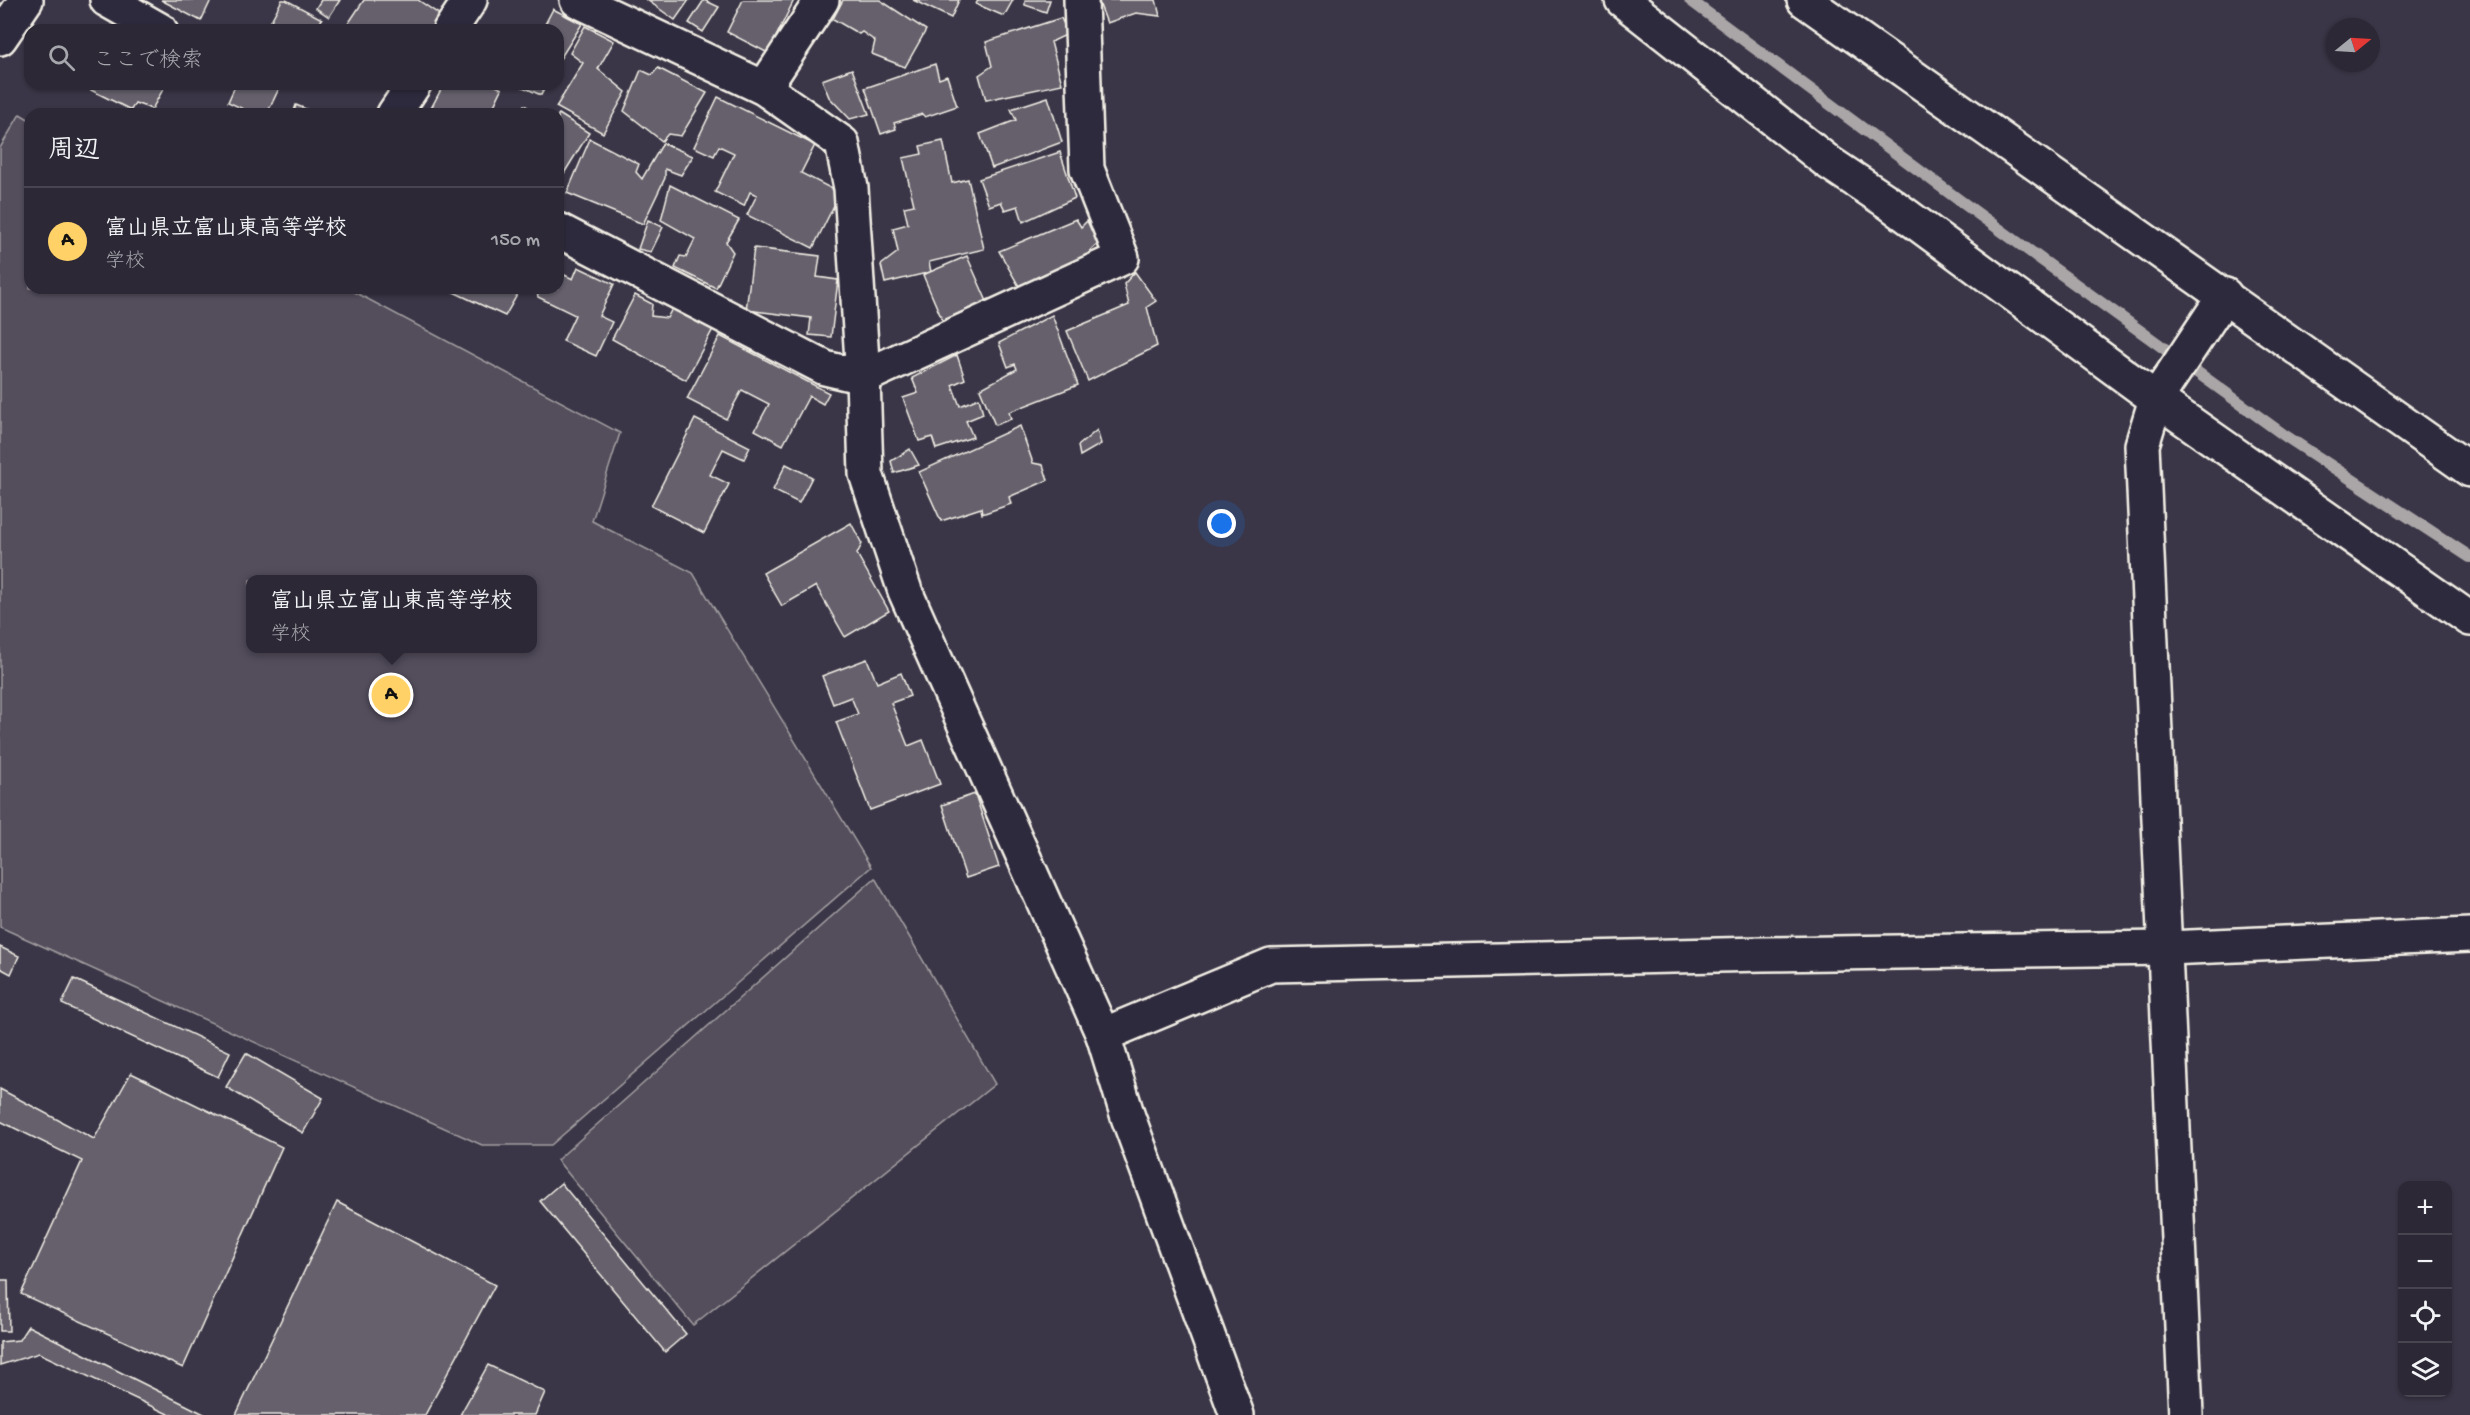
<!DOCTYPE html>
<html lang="ja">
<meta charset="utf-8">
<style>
body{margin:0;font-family:"Gochi Hand","Klee One",sans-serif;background:#383441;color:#f1f3f6}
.controls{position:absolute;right:18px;bottom:18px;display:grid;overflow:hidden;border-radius:12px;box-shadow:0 2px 4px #0004}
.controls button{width:54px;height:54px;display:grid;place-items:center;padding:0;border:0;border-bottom:2px solid #484450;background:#2c2835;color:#f1f3f6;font:30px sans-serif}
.compass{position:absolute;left:2326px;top:18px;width:54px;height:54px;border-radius:50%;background:#2c2835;box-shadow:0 2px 4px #0004;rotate:72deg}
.you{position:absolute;left:1222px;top:524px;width:21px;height:21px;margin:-15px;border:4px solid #fff;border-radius:50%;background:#1a73e8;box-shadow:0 0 0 9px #1a73e833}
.badge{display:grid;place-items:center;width:39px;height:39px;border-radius:50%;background:#ffd166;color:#111;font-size:20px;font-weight:700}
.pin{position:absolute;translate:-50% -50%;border:3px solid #fff;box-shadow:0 2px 6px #0006}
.popup{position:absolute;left:246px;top:575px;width:291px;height:78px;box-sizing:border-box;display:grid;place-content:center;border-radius:12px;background:#2c2835;filter:drop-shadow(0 2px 4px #0005);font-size:20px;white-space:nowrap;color:#a6a6ad}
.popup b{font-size:22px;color:#f1f3f6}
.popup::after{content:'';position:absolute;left:50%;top:100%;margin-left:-12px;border:12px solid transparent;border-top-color:#2c2835}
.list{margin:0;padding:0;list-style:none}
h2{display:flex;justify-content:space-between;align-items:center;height:78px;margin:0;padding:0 24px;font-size:26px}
h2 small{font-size:20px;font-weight:400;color:#a6a6ad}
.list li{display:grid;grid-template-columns:39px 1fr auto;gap:18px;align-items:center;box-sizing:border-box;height:108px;padding:0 24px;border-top:2px solid #484450}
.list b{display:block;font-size:22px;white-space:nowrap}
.list p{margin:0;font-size:20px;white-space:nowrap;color:#a6a6ad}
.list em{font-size:20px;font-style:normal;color:#a6a6ad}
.icon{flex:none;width:33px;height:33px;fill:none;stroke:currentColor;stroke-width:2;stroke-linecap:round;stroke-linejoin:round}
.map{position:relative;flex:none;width:2470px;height:1415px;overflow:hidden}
.search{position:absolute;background:#2c2835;box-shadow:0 2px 4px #0004;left:24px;top:24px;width:540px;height:66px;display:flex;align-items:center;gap:15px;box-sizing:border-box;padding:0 21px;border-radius:18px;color:#a6a6ad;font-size:22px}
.panel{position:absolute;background:#2c2835;box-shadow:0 2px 4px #0004;left:24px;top:108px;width:540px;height:186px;border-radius:18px}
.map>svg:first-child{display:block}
.green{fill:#534e5c;stroke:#a4a0a2;stroke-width:1.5;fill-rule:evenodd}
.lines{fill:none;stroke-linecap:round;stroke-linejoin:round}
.stream{stroke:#aaa6a7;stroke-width:12}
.building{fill:#65616c;stroke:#f4f1e8;stroke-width:1.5}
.minor-casing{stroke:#f4f1e8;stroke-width:38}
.highway-casing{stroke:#f4f1e8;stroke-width:38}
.minor{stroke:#2f2a3d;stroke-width:33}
.highway{stroke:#2f2a3d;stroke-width:33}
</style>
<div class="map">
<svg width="2470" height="1415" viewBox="0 0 2470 1415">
<rect width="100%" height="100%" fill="#3b3647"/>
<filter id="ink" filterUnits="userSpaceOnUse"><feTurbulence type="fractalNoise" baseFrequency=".0167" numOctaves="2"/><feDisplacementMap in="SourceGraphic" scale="12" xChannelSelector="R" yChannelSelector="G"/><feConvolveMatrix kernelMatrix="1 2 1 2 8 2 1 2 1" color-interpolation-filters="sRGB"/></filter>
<g filter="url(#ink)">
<g class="green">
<path d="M20,114L30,120V288H347L620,433L592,521L693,573L871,867L551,1145H482L0,927V148ZM250,580H532V648H250Z"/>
<polygon points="875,878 995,1084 693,1325 557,1160"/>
</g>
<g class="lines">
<polyline class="stream" points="1690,0 1959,200 2284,435 2470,557"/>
</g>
<g class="building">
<polygon points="161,0 211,0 201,21"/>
<polygon points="282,0 286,0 322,19 316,30 266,30"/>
<polygon points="321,0 340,0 329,17 316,8"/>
<polygon points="364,0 418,0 440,15 429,30 344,30"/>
<polygon points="647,0 689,0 675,20"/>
<polygon points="704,0 719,7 703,32 689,23"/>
<polygon points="743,0 794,0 768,53 727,32"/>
<polygon points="843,0 880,0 926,30 905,67 872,54 875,41 862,32 859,34 833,19"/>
<polygon points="913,0 959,0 951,18"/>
<polygon points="978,0 1013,0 1004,16 976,4"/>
<polygon points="1025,0 1050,0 1046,12 1025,5"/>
<polygon points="1098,0 1156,0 1160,16 1136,13 1107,23"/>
<polygon points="553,9 582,24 558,62 558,30 542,30"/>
<polygon points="1061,18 1068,34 1051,42 1062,84 986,100 979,75 992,66 986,42"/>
<polygon points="585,26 614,41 598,69 626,92 603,133 556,107 583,63 570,53"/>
<polygon points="935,64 939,79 947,76 957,106 925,117 922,114 894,123 896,129 881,134 865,88"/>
<polygon points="658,68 707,93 681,136 668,134 662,141 624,111 641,70 652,75"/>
<polygon points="852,69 869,114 850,119 829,97 822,80"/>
<polygon points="79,84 166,84 152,109 135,103 131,110"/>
<polygon points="236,84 281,84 267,114 254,114 228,102"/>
<polygon points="444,84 492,84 502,89 490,114 428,114"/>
<polygon points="516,84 547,84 541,95"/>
<polygon points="718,97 815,145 801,173 840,193 813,248 747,215 757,195 750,192 744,206 715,192 734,153 719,146 714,156 694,147"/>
<polygon points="1048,97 1062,142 992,168 980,134 1016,120 1011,109"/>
<polygon points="296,105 318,114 293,114"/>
<polygon points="524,105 539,114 518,114"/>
<polygon points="559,114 589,133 558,183 558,115"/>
<polygon points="590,139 639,164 636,172 642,179 663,143 693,156 681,175 665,169 665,178 643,224 567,193"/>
<polygon points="943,141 952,183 968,179 984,249 929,262 931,272 885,283 881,265 898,252 893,228 908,224 904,207 914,205 903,158 922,154 920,146"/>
<polygon points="1060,152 1075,198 1023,222 1018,206 1005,210 1001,202 989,206 979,179"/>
<polygon points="670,185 739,220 726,242 733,252 716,288 675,268 680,256 686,257 695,239 661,220"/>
<polygon points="1076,219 1081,227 1087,221 1098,244 1090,251 1091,259 1020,288 999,251"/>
<polygon points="648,220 663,227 651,252 638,249"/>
<polygon points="754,248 820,256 817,277 838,280 831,337 809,335 811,318 746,310"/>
<polygon points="967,256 989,306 944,324 923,275"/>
<polygon points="578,267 614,284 599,316 612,322 596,356 563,341 575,315 538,297 536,288 558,288 558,272 573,279"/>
<polygon points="1135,272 1156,301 1147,307 1157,346 1088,381 1067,331 1129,305 1124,284"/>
<polygon points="445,288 521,288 505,316"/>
<polygon points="635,295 652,304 651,316 667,318 673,307 713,329 686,380 612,339"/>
<polygon points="1052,315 1078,385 1009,412 1011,419 995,425 980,389 1017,369 1015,364 1008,367 999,343"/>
<polygon points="720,336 829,393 823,404 809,396 783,445 755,430 769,404 742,390 726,419 687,399"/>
<polygon points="957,355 965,379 952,385 960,406 979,398 983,414 966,421 973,437 936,449 932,437 919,441 903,398 918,393 912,378"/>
<polygon points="695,419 750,447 744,459 723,449 710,475 729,484 704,533 651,506"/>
<polygon points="1020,426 1033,463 1043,465 1048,480 1009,497 1011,504 982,514 981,508 941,521 919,472"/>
<polygon points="1097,430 1101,444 1080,456 1078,446"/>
<polygon points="910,449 919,465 894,473 891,461"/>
<polygon points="786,464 812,477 799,503 773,490"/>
<polygon points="851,523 862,544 857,554 889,611 845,637 816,586 782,606 763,573"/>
<polygon points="867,659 877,683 901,673 910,696 891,703 908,746 923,740 940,784 870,810 836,722 858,714 851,697 833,704 822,676"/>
<polygon points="975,794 999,867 966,878 942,805"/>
<polygon points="0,947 19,956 11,974 0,968"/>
<polygon points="74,979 230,1052 218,1077 62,1004"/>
<polygon points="246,1053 323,1098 303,1133 226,1087"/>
<polygon points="131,1073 282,1147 183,1368 21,1294 82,1161 0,1121 0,1089 94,1139"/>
<polygon points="561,1183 686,1334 665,1352 540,1201"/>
<polygon points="337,1202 495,1285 425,1415 236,1415"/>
<polygon points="0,1280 8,1280 9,1331 0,1331"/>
<polygon points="28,1326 206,1415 170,1415 39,1353 0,1365 0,1342 19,1340"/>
<polygon points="488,1365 545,1392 535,1415 460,1415"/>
</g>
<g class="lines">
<defs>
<g id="minor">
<polyline points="107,0 160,30"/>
<polyline points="577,0 764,88 842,143 851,188 863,377 866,474 905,591 1103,1035 1128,1117 1237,1415"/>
<polyline points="1622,0 1828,162 1888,202 2156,399 2470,619"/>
<polyline points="1804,0 2470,470"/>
<polyline points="450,30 470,0"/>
<polyline points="764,88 822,0"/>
<polyline points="394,114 414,84"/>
<polyline points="558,230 825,368 863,377 1122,258 1087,169 1081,0"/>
<polyline points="1103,1035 1271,965 1763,954 2167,948 2470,935"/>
<polyline points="2186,1415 2142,445 2156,399 2225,295"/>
</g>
<polyline id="highway" points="0,38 26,0"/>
</defs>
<use href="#minor" class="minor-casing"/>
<use href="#highway" class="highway-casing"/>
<use href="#minor" class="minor"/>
<use href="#highway" class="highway"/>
</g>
</g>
</svg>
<div class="controls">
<button>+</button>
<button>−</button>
<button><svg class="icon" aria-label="locate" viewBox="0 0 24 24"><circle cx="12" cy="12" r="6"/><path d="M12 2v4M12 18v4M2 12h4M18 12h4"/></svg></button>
<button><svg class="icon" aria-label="layers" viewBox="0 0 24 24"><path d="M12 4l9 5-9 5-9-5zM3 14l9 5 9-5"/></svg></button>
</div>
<svg class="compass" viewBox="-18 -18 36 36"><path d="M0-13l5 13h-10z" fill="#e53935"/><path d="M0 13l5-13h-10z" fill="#a6a6ad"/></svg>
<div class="you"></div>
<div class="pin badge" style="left:391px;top:695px">A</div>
<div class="popup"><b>富山県立富山東高等学校</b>学校</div>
<div class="search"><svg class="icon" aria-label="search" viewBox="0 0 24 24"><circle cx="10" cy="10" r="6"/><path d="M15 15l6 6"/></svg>ここで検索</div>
<section class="panel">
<h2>周辺<small></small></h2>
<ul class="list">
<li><span class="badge">A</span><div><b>富山県立富山東高等学校</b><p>学校</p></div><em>150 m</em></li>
</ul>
</section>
</div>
